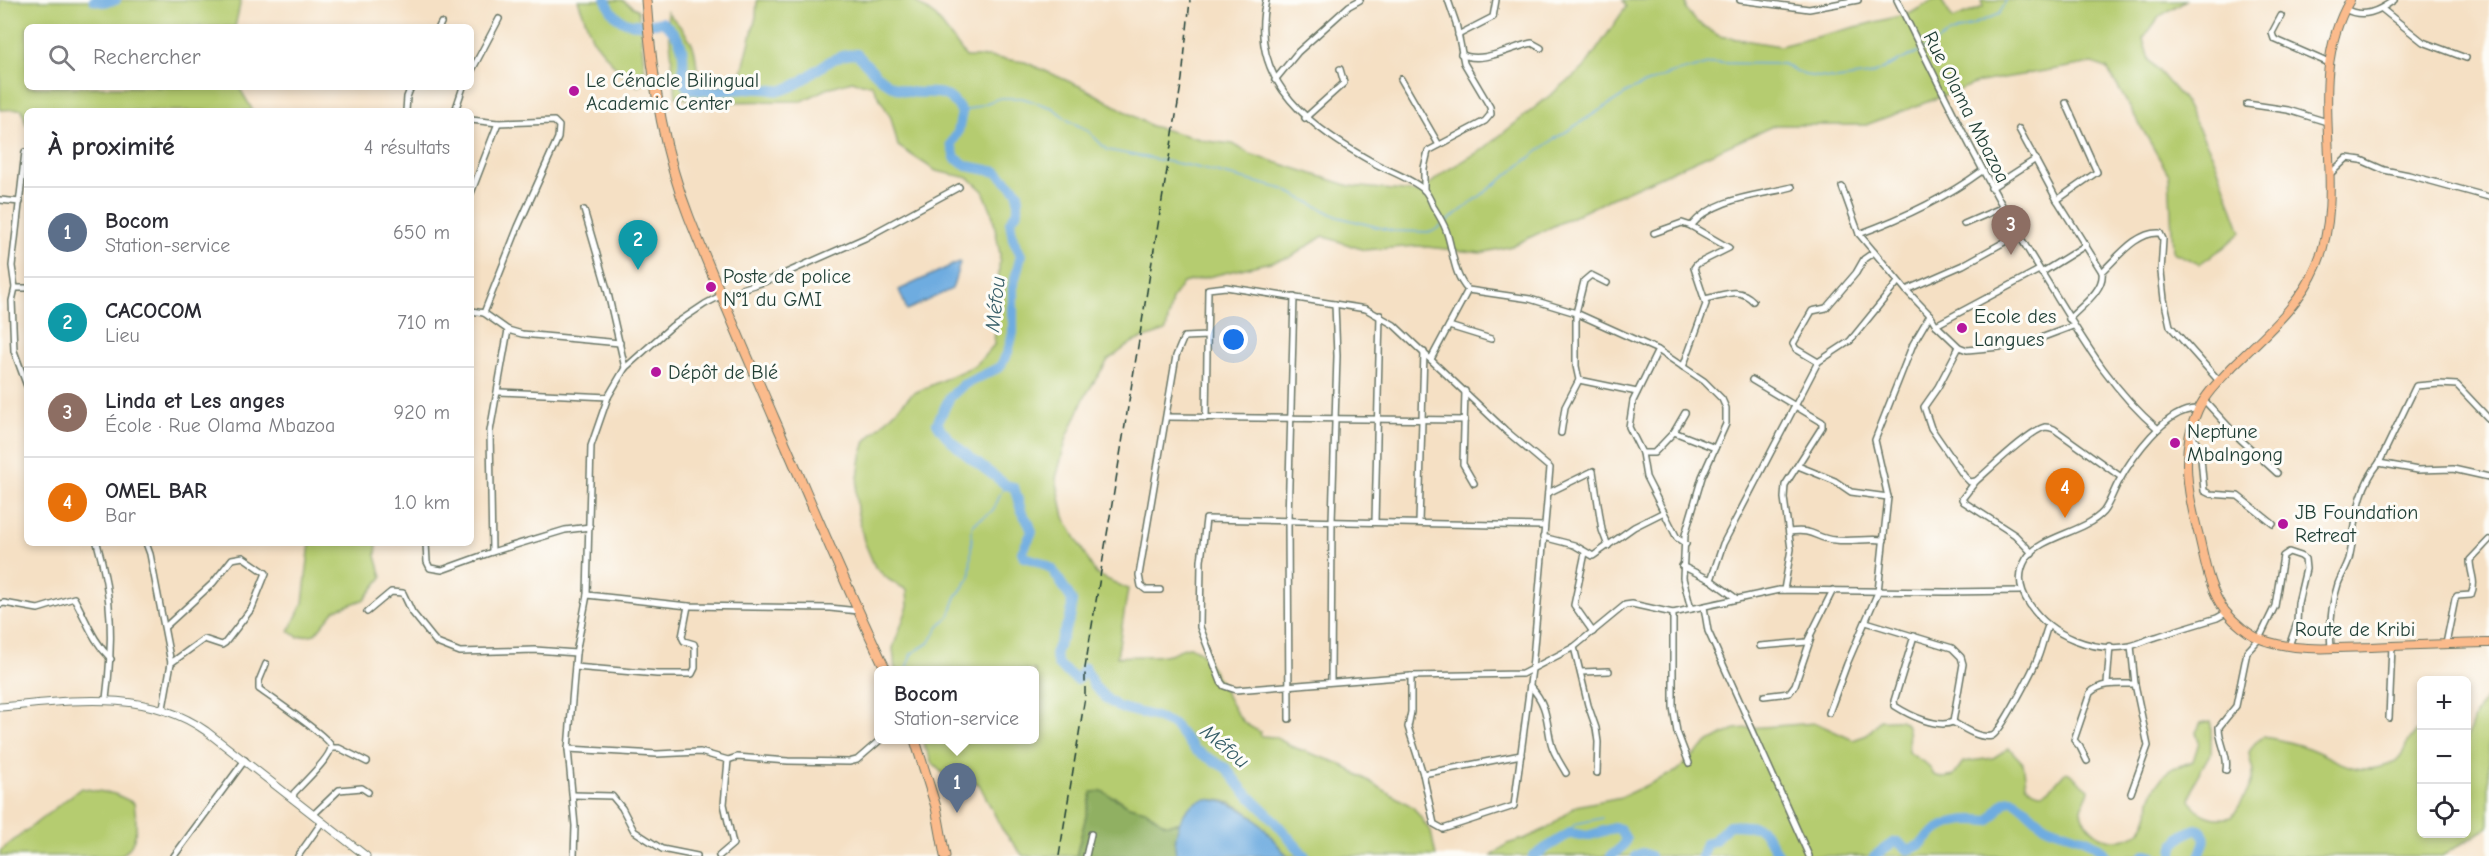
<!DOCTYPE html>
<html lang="fr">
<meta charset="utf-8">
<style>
body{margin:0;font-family:"Comic Neue",sans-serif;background:#f2f2f3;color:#2b2b33}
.controls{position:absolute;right:18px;bottom:18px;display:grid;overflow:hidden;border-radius:9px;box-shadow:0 3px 9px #0003}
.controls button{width:54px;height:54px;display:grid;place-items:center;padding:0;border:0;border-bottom:2px solid #e1e1e2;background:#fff;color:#2b2b33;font:30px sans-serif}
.you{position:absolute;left:1234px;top:340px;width:21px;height:21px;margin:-15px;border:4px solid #fff;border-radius:50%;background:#1a73e8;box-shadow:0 0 0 9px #1a73e833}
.badge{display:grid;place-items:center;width:39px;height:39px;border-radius:50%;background:#2563eb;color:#fff;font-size:20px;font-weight:700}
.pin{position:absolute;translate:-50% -50px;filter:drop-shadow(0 2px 3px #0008)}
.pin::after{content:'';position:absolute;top:32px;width:21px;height:18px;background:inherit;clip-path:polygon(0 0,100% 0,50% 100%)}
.popup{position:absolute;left:874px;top:666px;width:165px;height:78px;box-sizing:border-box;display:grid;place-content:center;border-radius:9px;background:#fff;filter:drop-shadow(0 2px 4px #0005);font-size:20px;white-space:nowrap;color:#7c7c81}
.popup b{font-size:22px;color:#2b2b33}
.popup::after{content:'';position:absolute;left:50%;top:100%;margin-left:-12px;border:12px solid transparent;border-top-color:#fff}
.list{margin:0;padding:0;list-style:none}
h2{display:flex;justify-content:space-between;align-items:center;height:78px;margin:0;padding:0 24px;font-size:26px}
h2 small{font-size:20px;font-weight:400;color:#7c7c81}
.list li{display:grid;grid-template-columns:39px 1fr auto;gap:18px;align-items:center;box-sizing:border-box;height:90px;padding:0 24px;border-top:2px solid #e1e1e2}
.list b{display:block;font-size:22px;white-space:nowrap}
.list p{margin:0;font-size:20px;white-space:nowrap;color:#7c7c81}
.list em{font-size:20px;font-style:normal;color:#7c7c81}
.icon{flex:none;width:33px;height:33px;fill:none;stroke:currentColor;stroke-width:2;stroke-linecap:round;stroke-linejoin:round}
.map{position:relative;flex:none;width:2489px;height:856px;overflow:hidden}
.search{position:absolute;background:#fff;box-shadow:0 3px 9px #0003;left:24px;top:24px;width:450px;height:66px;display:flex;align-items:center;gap:15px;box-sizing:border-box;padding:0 21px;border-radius:9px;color:#7c7c81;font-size:22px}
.panel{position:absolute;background:#fff;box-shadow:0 3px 9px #0003;left:24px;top:108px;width:450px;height:438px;border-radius:9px}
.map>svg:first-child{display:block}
.green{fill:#b5cc70;stroke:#6a8452;stroke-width:1.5}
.forest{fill:#90b062;stroke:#58764b;stroke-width:1.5}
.water{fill:#6eace0;stroke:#46748a;stroke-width:1.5}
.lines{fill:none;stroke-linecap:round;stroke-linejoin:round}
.stream{stroke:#6eace0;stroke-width:1.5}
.river{stroke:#6eace0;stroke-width:10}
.minor-casing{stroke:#6a7666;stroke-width:8}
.tertiary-casing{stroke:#6a7666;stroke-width:9}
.primary-casing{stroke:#6a7666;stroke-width:10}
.trunk-casing{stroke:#6a7666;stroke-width:11}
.minor{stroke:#fff;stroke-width:5}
.tertiary{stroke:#fff;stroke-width:7}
.primary{stroke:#fbbb8c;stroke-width:8}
.trunk{stroke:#fbbb8c;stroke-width:9}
.rail{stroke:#1f3d34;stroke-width:1.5;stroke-dasharray:9 4.5;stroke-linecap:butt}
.poi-dot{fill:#b5179e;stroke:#fdfcf7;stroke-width:2}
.labels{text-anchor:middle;stroke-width:6;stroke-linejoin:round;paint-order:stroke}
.poi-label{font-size:20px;fill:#1f3d34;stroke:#fdfcf7;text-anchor:start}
.street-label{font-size:20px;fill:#1f3d34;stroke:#fdfcf7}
.water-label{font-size:21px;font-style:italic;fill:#375e68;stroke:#fdfcf7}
</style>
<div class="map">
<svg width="2489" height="856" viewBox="0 0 2489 856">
<rect width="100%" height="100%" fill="#fdfcf7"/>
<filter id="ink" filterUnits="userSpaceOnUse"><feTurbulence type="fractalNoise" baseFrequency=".0167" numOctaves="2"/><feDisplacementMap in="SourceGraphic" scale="12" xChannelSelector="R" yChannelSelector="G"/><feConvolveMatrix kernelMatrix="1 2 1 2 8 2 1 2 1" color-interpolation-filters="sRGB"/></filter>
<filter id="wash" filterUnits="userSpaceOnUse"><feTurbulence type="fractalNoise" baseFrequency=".008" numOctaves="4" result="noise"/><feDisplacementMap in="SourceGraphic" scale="24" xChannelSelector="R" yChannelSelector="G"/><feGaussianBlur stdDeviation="1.35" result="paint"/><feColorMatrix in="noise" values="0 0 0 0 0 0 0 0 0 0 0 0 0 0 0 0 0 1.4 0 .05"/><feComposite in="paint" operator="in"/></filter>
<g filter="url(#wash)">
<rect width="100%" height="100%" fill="#f5e0c4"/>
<g class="green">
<polygon points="0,0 241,0 235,27 27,27 27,87 239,87 253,111 27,111 26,125 22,109 0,110"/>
<polygon points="578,0 622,0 638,10 646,81 638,86 620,73 592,38"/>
<path d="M757,0H913L936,17L966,57H988L1025,62L1086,89L1151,126L1207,141L1233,144L1250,154L1350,186L1426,193L1429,185L1444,172L1482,150L1584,68L1626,7L1623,0H1686V10L1697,22L1719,36L1780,46L1911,13L1933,0H1941L1953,19L1983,7L1981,0H2186L2160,16L2143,39L2149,60L2183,99L2215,160L2241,232L2223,248L2199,264L2173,252L2169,175L2107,68L2092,63L1980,82L1866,125H1775L1612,198L1512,246L1481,253L1418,246L1364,250L1323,236L1291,257L1183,283L1172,299L1166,331L1133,342L1108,360L1085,396L1067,437L1056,478L1064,517L1096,574L1128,589L1117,657C1134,655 1152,658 1169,654C1176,653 1183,646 1191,647C1208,649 1228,704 1241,719C1245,725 1253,728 1260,732L1261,736L1275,737L1293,747L1338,763L1413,807L1431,832L1436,856H1287C1268,835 1247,799 1214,800C1206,800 1195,807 1187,809L1180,823L1165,824L1145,810L1129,806L1116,797L1092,792L1076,856H1023L1002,829L979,784L970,780L955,785L932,763L922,740H1035V670H895L893,648L908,606L907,590L889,580L875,567L864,541L857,510L856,492L861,457L866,441L912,394L976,365L994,345L1000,254L992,212L983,191L969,178L936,171L898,146L891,118L872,85L852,81L831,87L802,101L707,102L676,97L667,12C676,22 688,33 693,46C699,61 693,74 706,86L739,84L756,17Z"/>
<polygon points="310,543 377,543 376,556 382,577 365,599 335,610 315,634 298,637 289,631 303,603"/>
<path d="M2489,693V827L2442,856H1492L1507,844L1524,839L1548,828L1576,806L1621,797L1677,771L1707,743L1735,729L1816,723L1853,740L1867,735L1880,720C1886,721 1895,719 1900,720C1913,724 1907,743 1908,752L1929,766L1934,775L1944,778L1953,776L1963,762L1993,758L2009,748L2023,763L2026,784C2043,805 2054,784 2065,772L2069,773L2089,789C2089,797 2081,803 2081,810C2081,821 2095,834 2104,838C2125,845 2144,835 2149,813C2150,808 2149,803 2150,799C2153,791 2159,781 2164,775C2171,766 2183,766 2193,761L2199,742L2196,732L2201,723L2211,721V752L2195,780L2190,800C2199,816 2215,821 2232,817C2239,806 2254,785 2253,771C2252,765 2249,758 2249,752L2255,743L2263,737C2279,739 2293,743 2308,748C2338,759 2353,777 2388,765C2408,758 2405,735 2421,729L2422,834H2466L2467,738L2475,715Z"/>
<path d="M81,788L115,794L134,803C137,822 140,845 120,856H0V851Z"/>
</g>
<polygon class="forest" points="1102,791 1129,806 1145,810 1165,824 1180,823 1175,841 1176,856 1076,856 1092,792"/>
<g class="water">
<polygon points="959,262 960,263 952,289 907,310 899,290"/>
<path d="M1206,799C1249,803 1261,825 1287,856H1176C1173,834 1181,803 1206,799Z"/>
</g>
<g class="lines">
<g class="stream">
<polyline points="962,112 1000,98 1022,98 1053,108 1069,121 1087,130 1107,150 1191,166 1283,189 1338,217 1393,231 1432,232 1441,226"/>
<polyline points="1445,223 1553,140 1633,89 1669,74 1713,63 1783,64 1804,75 1837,79 1870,75 1926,48 1947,35 1999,14 2006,0"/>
<path d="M907,670L911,654L930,642L938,628L949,616L956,597L970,577L972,527C977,518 985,518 991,512C999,504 998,493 1006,485"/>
<polyline points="1571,829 1575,824 1602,818"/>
</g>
<g class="river">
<polyline points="94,0 103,2 116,0"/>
<path d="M606,0C617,28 636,26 662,22C699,48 673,75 689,89C715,95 739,87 765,89C770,89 777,92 783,90C813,81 823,54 857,54C869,67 883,84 901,90C929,99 943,81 962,112L958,132L951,144L955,158L967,166L997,172L1018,192V210L1010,222L1013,239L1021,255L1013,287V333L1008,352L1000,367L963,385L950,397L937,423C948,444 987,470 1006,485L1014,487L1022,513L1029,523L1032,532L1022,552L1024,557L1040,562L1052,569L1072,600L1071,615L1055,654L1058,665L1077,680L1085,668L1094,686L1107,699L1118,707L1156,717L1174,725L1195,750L1226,768L1243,790L1269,815L1305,856"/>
<polyline points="1533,856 1570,833 1587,836 1614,828 1620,829 1626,839 1623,846 1611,856"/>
<polyline points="1636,856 1642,853 1650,856"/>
<path d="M1702,856L1706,843L1714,841L1729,825C1772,827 1757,826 1780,856"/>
<path d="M1874,856L1894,842H1898L1908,850C1920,847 1924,841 1932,834C1948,819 1968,819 1988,821C1997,816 2000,800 2011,800C2019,800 2034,819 2044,825C2065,836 2092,835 2106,856"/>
<polyline points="2143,856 2147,854 2154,856"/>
<path d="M2173,856C2172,841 2183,834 2196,829L2200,830C2209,838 2203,846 2199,856"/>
</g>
</g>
</g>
<g filter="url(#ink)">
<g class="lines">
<defs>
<g id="minor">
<path d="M1266,0C1247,83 1313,129 1376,164C1389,171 1414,180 1424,190C1428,194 1431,201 1433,206C1438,214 1443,222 1446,230C1453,249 1453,275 1468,290L1530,299L1576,313L1658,350L1704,381L1722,399L1726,408V424L1702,477L1685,535L1683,578L1691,609L1779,590L1946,592L2020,591"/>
<polyline points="1740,0 1809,9 1858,0"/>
<path d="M1897,0C1943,93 1987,185 2042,273C2077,329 2107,386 2158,429"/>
<path d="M2345,9C2363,19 2379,11 2394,0"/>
<polyline points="2382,9 2423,42 2466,58"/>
<polyline points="2281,16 2272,33 2274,39 2329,63"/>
<polyline points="439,27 441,23"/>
<polyline points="1458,35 1493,17 1496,0"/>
<path d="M1461,54C1481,65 1512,47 1532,43L1541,48"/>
<polyline points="471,72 499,19"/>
<polyline points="1401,79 1439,145"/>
<polyline points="1275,80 1298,52 1349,6 1360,0"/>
<polyline points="2247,104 2288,110 2327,122"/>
<polyline points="406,111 407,97 411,87"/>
<polyline points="455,111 463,87"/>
<polyline points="1305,118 1344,83 1340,69"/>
<polyline points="471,120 498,123 554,121 559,126 558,138 518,227 484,313 471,311"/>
<path d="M2019,129L2057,200L2102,272C2105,290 2080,307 2069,319"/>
<polyline points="25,152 12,266 15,288 12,301 14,351 27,386"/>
<polyline points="2330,174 2347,158 2361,160 2384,170 2409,175 2489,197"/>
<polyline points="1842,187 1859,234 1906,290 1930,315 1936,325 1959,347 1967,350 2022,345 2073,326"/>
<polyline points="1991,188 2036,159"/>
<polyline points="1424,190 1424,168 1428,151 1485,121 1491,114 1490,107 1464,63 1456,23 1448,0"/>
<polyline points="471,193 498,123"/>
<polyline points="0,200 20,202"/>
<polyline points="2057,200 2097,172 2066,103"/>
<polyline points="584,210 607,289 625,368"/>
<polyline points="1964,224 2001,208"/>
<path d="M1691,226C1714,197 1759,196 1792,187"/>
<polyline points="1654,233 1682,223 1691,226 1729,248 1697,264 1694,268 1706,304 1683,367"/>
<path d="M1859,234C1903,218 1944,199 1982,171"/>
<path d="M2102,272C2118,257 2137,231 2160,233L2163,239L2161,272L2164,299L2170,326L2219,381"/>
<polyline points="2041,273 2086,245"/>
<polyline points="15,288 27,288"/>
<polyline points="1906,290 1963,265 2017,235"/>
<path d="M1705,299C1724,295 1739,286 1753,301"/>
<polyline points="484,313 508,330 490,431 492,552"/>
<polyline points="1936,325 2039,270"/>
<polyline points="1449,326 1491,339"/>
<polyline points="508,330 522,334 620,343"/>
<path d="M1959,347L1938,387L1924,407L1931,428L1964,476L1970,482L1976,481C1989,470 2030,430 2045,427C2049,427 2050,427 2054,429L2121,477"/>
<polyline points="1658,350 1633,401 1629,427 1642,453 1646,477 1677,538 1686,544"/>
<polyline points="1431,359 1468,290"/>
<polyline points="1818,362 1850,341 1898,282"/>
<polyline points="1579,380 1637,392"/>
<polyline points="1752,380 1822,422 1822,427 1785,485 1784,498 1791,549 1784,590"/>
<polyline points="1465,391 1463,464 1474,483"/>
<polyline points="499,392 608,397"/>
<polyline points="2204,400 2239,438 2277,473"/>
<path d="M2198,409C2166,407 2131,459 2118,483C2113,492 2109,505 2103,512C2084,533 2040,536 2026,559C2016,576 2020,591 2030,605C2051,636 2094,653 2130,646C2139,644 2148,639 2156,637C2177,630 2197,624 2217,618L2226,613"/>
<polyline points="1167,417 1465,420"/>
<polyline points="1206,418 1208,289 1226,287 1366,309 1394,325 1505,430 1550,468 1532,669 1514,806 1443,829 1434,824 1423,774 1408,727 1411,712 1411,676"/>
<polyline points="1674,432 1715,448"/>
<polyline points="1561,433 1565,407 1579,380 1576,366 1576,313 1584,281 1591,275 1607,283"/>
<polyline points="2191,434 2200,447 2204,491 2210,494 2238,496 2273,524"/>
<polyline points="1642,453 1654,453 1674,432 1685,413"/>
<polyline points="2379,463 2416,386 2439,384 2457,385 2489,419"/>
<polyline points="1798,466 1835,481 1851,492 1888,497"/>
<polyline points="1976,481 1962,499 1964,502 2015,535 2032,553"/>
<polyline points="1548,493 1593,471 1602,530 1608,546"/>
<polyline points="1375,522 1380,315"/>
<polyline points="1419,523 1424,352"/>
<polyline points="1544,526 1206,519 1201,561 1200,627 1221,682 1224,686 1236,690 1411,676 1522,674 1574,647 1625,605 1632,604 1673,613 1691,609"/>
<path d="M1789,532C1815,528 1815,539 1835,540C1852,542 1867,538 1884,540"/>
<polyline points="1543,537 1574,545 1593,556 1634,527 1664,512"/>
<path d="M97,543C113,598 113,643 106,699"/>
<polyline points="146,543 150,554 171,663 163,708"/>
<polyline points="426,543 427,562 430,568 442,570 492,552 565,530 590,527"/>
<polyline points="1585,553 1574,605 1593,632"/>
<polyline points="1682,566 1711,580 1737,599"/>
<polyline points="1711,580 1723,544 1818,362 1796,349 1793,344 1812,311 1826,308 1856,273 1864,259 1874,252"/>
<polyline points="1160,590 1146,590 1141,586 1139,575 1176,356 1184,337 1207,336"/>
<polyline points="587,595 688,606 830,608 858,611"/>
<path d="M0,604L4,603L38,609L74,598C87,621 92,640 111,659"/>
<polyline points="1704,607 1708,631 1809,856"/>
<polyline points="367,612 391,592 403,593 412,612 437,643 460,652 535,650 576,653"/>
<polyline points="1673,613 1673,707 1677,732 1689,763"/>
<polyline points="1866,622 1952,648 1961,657 1963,664 1953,722"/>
<polyline points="165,627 213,583 232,559 243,557 266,573 252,608 225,643 222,645 204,639 171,663"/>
<path d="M1914,636L1894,701L1895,706C1909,715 1937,729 1953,722"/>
<path d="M2446,644L2455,599L2457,596L2471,595C2477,581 2470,574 2470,560L2489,540"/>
<polyline points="1760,646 1807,642 1833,590"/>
<polyline points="1574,647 1588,705 1596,728 1598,742 1597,773"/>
<path d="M2331,648C2329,625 2331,606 2338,584C2341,576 2346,568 2349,559C2357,525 2355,492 2379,463L2418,470L2453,469L2489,477"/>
<path d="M266,664L259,681V689C270,697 330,738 331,746C332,757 302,784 294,793L293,799"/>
<polyline points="575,667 657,674 692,674 695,668 695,647 694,644 684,641 682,637 688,606"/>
<polyline points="1581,672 1609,671"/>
<polyline points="1331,681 1332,521 1337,356 1335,304"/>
<polyline points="2107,684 2110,646"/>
<path d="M1530,686C1548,705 1546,720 1551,743C1553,753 1561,764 1566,773"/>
<polyline points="1764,696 1789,693 1795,685 1811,638"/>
<polyline points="1829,713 1847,664 1878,592 1888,497 1875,440 1913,344 1930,315"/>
<polyline points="2389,718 2392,646"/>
<polyline points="1289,719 1288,520 1294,297"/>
<path d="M1953,722C1963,728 1979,739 1992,736C2000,734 2034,668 2038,657C2042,647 2044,636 2048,626"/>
<polyline points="331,748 339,748 367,762"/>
<polyline points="568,749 657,754 700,752 728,760 737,757 788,761 849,762 857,760 880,740"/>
<path d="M2087,761L2080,747L2074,740L2090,693C2101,682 2120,684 2135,684"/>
<path d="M2226,770C2229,755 2219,743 2219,727L2236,706L2247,652L2259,639L2275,606L2283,556L2289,552L2301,556L2305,559L2306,569L2298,603L2297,623L2289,646"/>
<polyline points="1423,774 1521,755"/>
<polyline points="2131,793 2148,746 2135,684 2131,646"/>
<polyline points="573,795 612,796 622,808 634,831 662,849 697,856"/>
<polyline points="313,815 339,790 362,788 368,792"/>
<polyline points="174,856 245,760"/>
<polyline points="298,856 322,822"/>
<polyline points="574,856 575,826 568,749 576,653 587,595 591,446 608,397 625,368 672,326 705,304 722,295 770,280 865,238 959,187"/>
<polyline points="719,856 733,844 724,804 728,760"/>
<polyline points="1086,856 1091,834"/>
</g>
<path id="tertiary" d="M0,707C70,701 145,688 206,731L366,856"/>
<path id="primary" d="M2350,0C2301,84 2351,183 2317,265C2300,306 2264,335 2233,366C2220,380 2206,393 2198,410C2179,450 2188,496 2199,536C2205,561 2209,590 2225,611C2234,622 2250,636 2263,640C2297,652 2335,648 2371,647C2410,645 2450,644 2489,643"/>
<g id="trunk">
<path d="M646,0C651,72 662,149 689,217C716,285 745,351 774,418C811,502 846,587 886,670"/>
<polyline points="915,740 936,807 945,856"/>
</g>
</defs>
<use href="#minor" class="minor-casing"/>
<use href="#tertiary" class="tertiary-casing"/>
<use href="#primary" class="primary-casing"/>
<use href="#trunk" class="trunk-casing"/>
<use href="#minor" class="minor"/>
<use href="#tertiary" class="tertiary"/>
<use href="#primary" class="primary"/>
<use href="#trunk" class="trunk"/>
<polyline class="rail" points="1059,856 1085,697 1085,668 1182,79 1190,0"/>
</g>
</g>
<g class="poi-dot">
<circle cx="574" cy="91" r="6"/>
<circle cx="711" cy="287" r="6"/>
<circle cx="1962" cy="328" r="6"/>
<circle cx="656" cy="372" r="6"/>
<circle cx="2175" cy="443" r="6"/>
<circle cx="2283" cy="524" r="6"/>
</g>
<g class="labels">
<g class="poi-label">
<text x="586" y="87">Le Cénacle Bilingual<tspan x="586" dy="23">Academic Center</tspan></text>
<text x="723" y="283">Poste de police<tspan x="723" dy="23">N°1 du GMI</tspan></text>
<text x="1974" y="323">Ecole des<tspan x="1974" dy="23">Langues</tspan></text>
<text x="668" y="379">Dépôt de Blé</text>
<text x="2187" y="438">Neptune<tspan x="2187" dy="23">Mbalngong</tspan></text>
<text x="2295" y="519">JB Foundation<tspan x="2295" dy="23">Retreat</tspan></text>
</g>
<g class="street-label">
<text transform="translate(1967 107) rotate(63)" y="7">Rue Olama Mbazoa</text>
<text x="2355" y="636">Route de Kribi</text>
</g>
<g class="water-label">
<text transform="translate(995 304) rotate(-84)" y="7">Méfou</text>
<text transform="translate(1225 746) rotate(40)" y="7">Méfou</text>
</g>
</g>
</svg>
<div class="controls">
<button>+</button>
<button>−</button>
<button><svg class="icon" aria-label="locate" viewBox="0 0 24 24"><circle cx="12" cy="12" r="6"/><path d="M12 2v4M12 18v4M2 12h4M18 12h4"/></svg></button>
</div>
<div class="you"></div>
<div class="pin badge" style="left:957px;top:813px;background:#5c6f8a">1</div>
<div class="popup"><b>Bocom</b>Station-service</div>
<div class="pin badge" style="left:638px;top:270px;background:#0f9aa8">2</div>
<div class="pin badge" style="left:2011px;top:255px;background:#8d6e63">3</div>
<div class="pin badge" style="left:2065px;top:518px;background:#e8710a">4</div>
<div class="search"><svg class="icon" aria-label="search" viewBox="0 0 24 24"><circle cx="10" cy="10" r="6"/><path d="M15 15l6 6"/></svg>Rechercher</div>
<section class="panel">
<h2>À proximité<small>4 résultats</small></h2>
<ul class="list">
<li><span class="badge" style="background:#5c6f8a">1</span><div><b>Bocom</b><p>Station-service</p></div><em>650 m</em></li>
<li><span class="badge" style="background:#0f9aa8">2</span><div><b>CACOCOM</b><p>Lieu</p></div><em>710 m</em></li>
<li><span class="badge" style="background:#8d6e63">3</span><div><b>Linda et Les anges</b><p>École · Rue Olama Mbazoa</p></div><em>920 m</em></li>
<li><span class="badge" style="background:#e8710a">4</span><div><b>OMEL BAR</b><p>Bar</p></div><em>1.0 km</em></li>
</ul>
</section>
</div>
